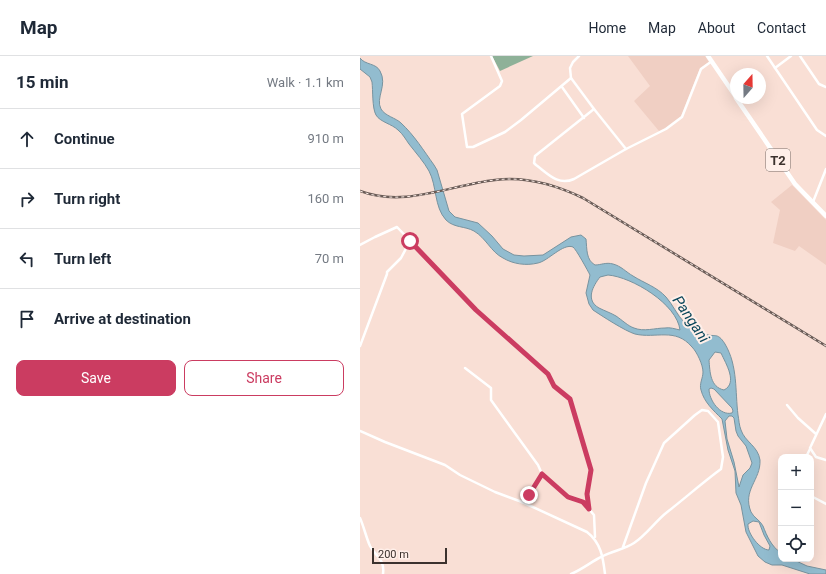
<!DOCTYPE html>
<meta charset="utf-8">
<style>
body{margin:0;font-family:Roboto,sans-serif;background:#f2f2f3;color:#1f2937}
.controls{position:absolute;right:12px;bottom:12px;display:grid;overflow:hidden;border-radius:8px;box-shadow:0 4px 16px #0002}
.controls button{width:36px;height:36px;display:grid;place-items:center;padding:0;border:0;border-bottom:1px solid #e0e1e3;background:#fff;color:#1f2937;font:20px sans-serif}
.compass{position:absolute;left:370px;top:12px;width:36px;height:36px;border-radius:50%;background:#fff;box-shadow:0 4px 16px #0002;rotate:20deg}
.scale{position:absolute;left:12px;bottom:10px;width:75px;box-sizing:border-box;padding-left:4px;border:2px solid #3c322e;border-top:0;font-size:11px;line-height:14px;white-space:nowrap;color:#3c322e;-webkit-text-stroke:3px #ffefe9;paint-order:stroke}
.stop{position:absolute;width:12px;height:12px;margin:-9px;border:3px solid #cb3c61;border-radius:50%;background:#fff}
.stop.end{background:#cb3c61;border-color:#fff;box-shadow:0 1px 4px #0008}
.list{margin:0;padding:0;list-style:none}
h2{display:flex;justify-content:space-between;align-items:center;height:52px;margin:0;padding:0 16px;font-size:17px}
h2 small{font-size:13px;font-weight:400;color:#747a83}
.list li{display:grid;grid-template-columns:26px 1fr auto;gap:12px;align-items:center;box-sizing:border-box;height:60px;padding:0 16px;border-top:1px solid #e0e1e3}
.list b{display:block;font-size:15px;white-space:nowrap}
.list em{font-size:13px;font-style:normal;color:#747a83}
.actions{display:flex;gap:8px;padding:12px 16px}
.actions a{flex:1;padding:9px 0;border:1px solid #cb3c61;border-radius:8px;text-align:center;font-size:14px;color:#cb3c61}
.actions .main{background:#cb3c61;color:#fff}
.icon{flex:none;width:22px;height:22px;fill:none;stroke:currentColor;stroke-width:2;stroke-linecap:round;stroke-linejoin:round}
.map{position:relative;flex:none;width:466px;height:518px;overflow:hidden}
header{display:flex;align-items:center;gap:24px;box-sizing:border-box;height:56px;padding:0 20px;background:#fff;border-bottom:1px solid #e0e1e3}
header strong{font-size:19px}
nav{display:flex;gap:22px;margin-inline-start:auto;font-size:14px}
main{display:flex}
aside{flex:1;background:#fff}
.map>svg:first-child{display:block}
.built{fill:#f0cfc3}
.forest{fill:#8eb198}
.water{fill:#92bccf;stroke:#78939f;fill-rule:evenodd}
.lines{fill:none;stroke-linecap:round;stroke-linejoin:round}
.street{stroke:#fff;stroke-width:2.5}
.highway{stroke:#fff;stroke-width:4.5}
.rail-casing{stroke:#6a5c57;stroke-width:2.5}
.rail{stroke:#ffefe9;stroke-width:1;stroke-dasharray:3;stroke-linecap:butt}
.route{stroke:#cb3c61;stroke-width:5}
.labels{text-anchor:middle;stroke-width:4;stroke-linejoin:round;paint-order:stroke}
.shield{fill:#ffefe9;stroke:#766b66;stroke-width:1}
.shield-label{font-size:13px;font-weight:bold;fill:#3c322e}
.water-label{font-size:15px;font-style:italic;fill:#09465a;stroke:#ffefe9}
</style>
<header>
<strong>Map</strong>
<nav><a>Home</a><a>Map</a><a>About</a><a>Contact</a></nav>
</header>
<main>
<aside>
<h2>15 min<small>Walk · 1.1 km</small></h2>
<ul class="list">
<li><svg class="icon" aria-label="ahead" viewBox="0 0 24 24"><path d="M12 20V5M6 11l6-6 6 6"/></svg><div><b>Continue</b></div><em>910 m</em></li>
<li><svg class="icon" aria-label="right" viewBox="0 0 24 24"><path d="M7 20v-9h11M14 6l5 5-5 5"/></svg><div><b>Turn right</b></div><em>160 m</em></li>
<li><svg class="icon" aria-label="left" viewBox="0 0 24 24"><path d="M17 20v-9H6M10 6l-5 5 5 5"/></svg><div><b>Turn left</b></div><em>70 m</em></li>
<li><svg class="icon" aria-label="arrive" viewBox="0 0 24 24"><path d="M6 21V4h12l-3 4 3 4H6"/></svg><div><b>Arrive at destination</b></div></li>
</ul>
<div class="actions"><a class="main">Save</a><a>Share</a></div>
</aside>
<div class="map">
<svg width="466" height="518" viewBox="0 0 466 518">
<rect width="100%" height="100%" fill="#f9dfd5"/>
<g class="built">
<polygon points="268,0 345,0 349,6 340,12 321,60 305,72 299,75 274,45 290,30"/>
<polygon points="432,129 466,164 466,209 439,190 435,195 413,187 420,154 411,146"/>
</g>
<polygon class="forest" points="132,0 173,0 140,15"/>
<path class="water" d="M0,2C5,9 16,7 20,15C28,29 15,42 21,53C25,60 36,62 41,67C54,79 64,95 74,109L77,114L89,155L95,161L118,167L132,180L143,193L154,199L164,200L183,199L211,181L221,179L226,183C227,193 226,204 235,209C241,209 246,206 253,208C261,210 266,216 273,220C284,227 297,231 306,241C313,249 317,259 324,266C326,269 341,277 345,278C354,282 357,275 365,288C378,310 375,335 378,359C379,364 379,369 381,374C385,386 398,390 400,404C401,424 382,434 391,456C394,462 400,464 403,470C407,480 411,490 421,497V503H432L447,510L466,514V518H450L422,509H412L405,506L398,500L386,476L381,449L376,437L375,415L368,394L362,363C353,354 344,346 341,334C339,328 343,322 343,316C343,309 337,296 332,291C315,271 296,283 275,278C265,275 242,260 233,254L229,248L226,237L230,219C228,215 216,193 213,191C203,187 188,205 178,207C166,210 153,208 143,202C131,196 126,182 114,175C105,170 94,172 86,164C74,151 77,130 69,115C64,106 56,97 49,88C46,84 43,78 38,74C32,68 20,66 16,59C12,52 13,34 12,26L10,21L0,13ZM248,219C272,221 317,248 320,274C315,273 310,271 305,272C295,272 284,276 274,272C268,270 262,264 256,260C251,257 245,255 239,252C225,244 233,230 240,221ZM355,296L361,297C366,308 378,327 364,334C350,331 350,316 349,304ZM351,332L354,333L372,352L373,355L372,357C360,360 349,344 349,333ZM369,360H372L374,362L376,375L378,380L386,390L392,407L390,412L383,419L379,431L374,406L367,383L365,365ZM393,465L399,466L404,479L410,490L409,494C400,494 387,477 388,468Z"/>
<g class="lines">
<g class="street">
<polyline points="131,0 142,25 140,30 102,58 107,91 113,91 145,76 161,64 211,22"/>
<polyline points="219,0 213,6 210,12 211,22 234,53 266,93"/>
<polyline points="407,0 457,74 466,80"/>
<polyline points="440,0 459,28 466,31"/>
<polyline points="415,12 431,0"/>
<polyline points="202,31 224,62"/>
<path d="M234,53L175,100L174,107L176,109C188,118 198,130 214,123L266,93L306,73L322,61L341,13L352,5"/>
<polyline points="453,146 466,113"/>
<polyline points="0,189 15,181 37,171 116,254 188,318 194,330 210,343 231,414 227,438 229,453"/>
<polyline points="0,290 27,218 27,216 41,202 50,185"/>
<polyline points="105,312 131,332 131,344 178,409 182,418 207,441 223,446 234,459 235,481"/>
<polyline points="427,349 438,362 456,378"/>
<polyline points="466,358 450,392 456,401 466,404"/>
<path d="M0,375L25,386L85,409L100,419L135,436L162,446L227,476C241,487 243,501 245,518"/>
<polyline points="446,401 450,393"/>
<polyline points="451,440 466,448"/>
<polyline points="162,446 169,439 182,418"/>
<path d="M0,462C4,471 6,481 10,490C16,501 25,503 23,518"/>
<path d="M211,518C223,513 232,505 243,500C253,495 265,493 274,487C286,479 295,466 306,457C324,443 342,427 361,413L363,401L358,366L348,355L342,354L335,359L304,387L286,427L263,491"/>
</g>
<g class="highway">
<polyline points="348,0 376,41"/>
<polyline points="376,42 435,128 466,160"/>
</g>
<defs>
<path id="rail" d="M0,135C44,152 90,129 135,124C165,120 196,129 223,142L466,290"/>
</defs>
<use href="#rail" class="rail-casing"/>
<use href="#rail" class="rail"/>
</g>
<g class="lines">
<polyline class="route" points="50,185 116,254 188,318 194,330 210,343 231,414 227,438 229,453 223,446 208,441 182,418 169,439"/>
</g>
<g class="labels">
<rect class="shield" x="406" y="93" width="24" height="22" rx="3"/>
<g class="shield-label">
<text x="418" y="109">T2</text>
</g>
<g class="water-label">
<text transform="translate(331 263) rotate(56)" y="5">Pangani</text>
</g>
</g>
</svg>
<div class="controls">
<button>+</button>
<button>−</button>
<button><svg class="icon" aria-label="locate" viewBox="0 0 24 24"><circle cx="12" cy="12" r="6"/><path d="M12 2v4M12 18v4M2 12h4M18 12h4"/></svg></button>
</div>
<svg class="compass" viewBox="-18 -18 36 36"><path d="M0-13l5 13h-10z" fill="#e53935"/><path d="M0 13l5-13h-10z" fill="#747a83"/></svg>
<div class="scale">200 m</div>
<div class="stop" style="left:50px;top:185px"></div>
<div class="stop end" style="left:169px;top:439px"></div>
</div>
</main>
